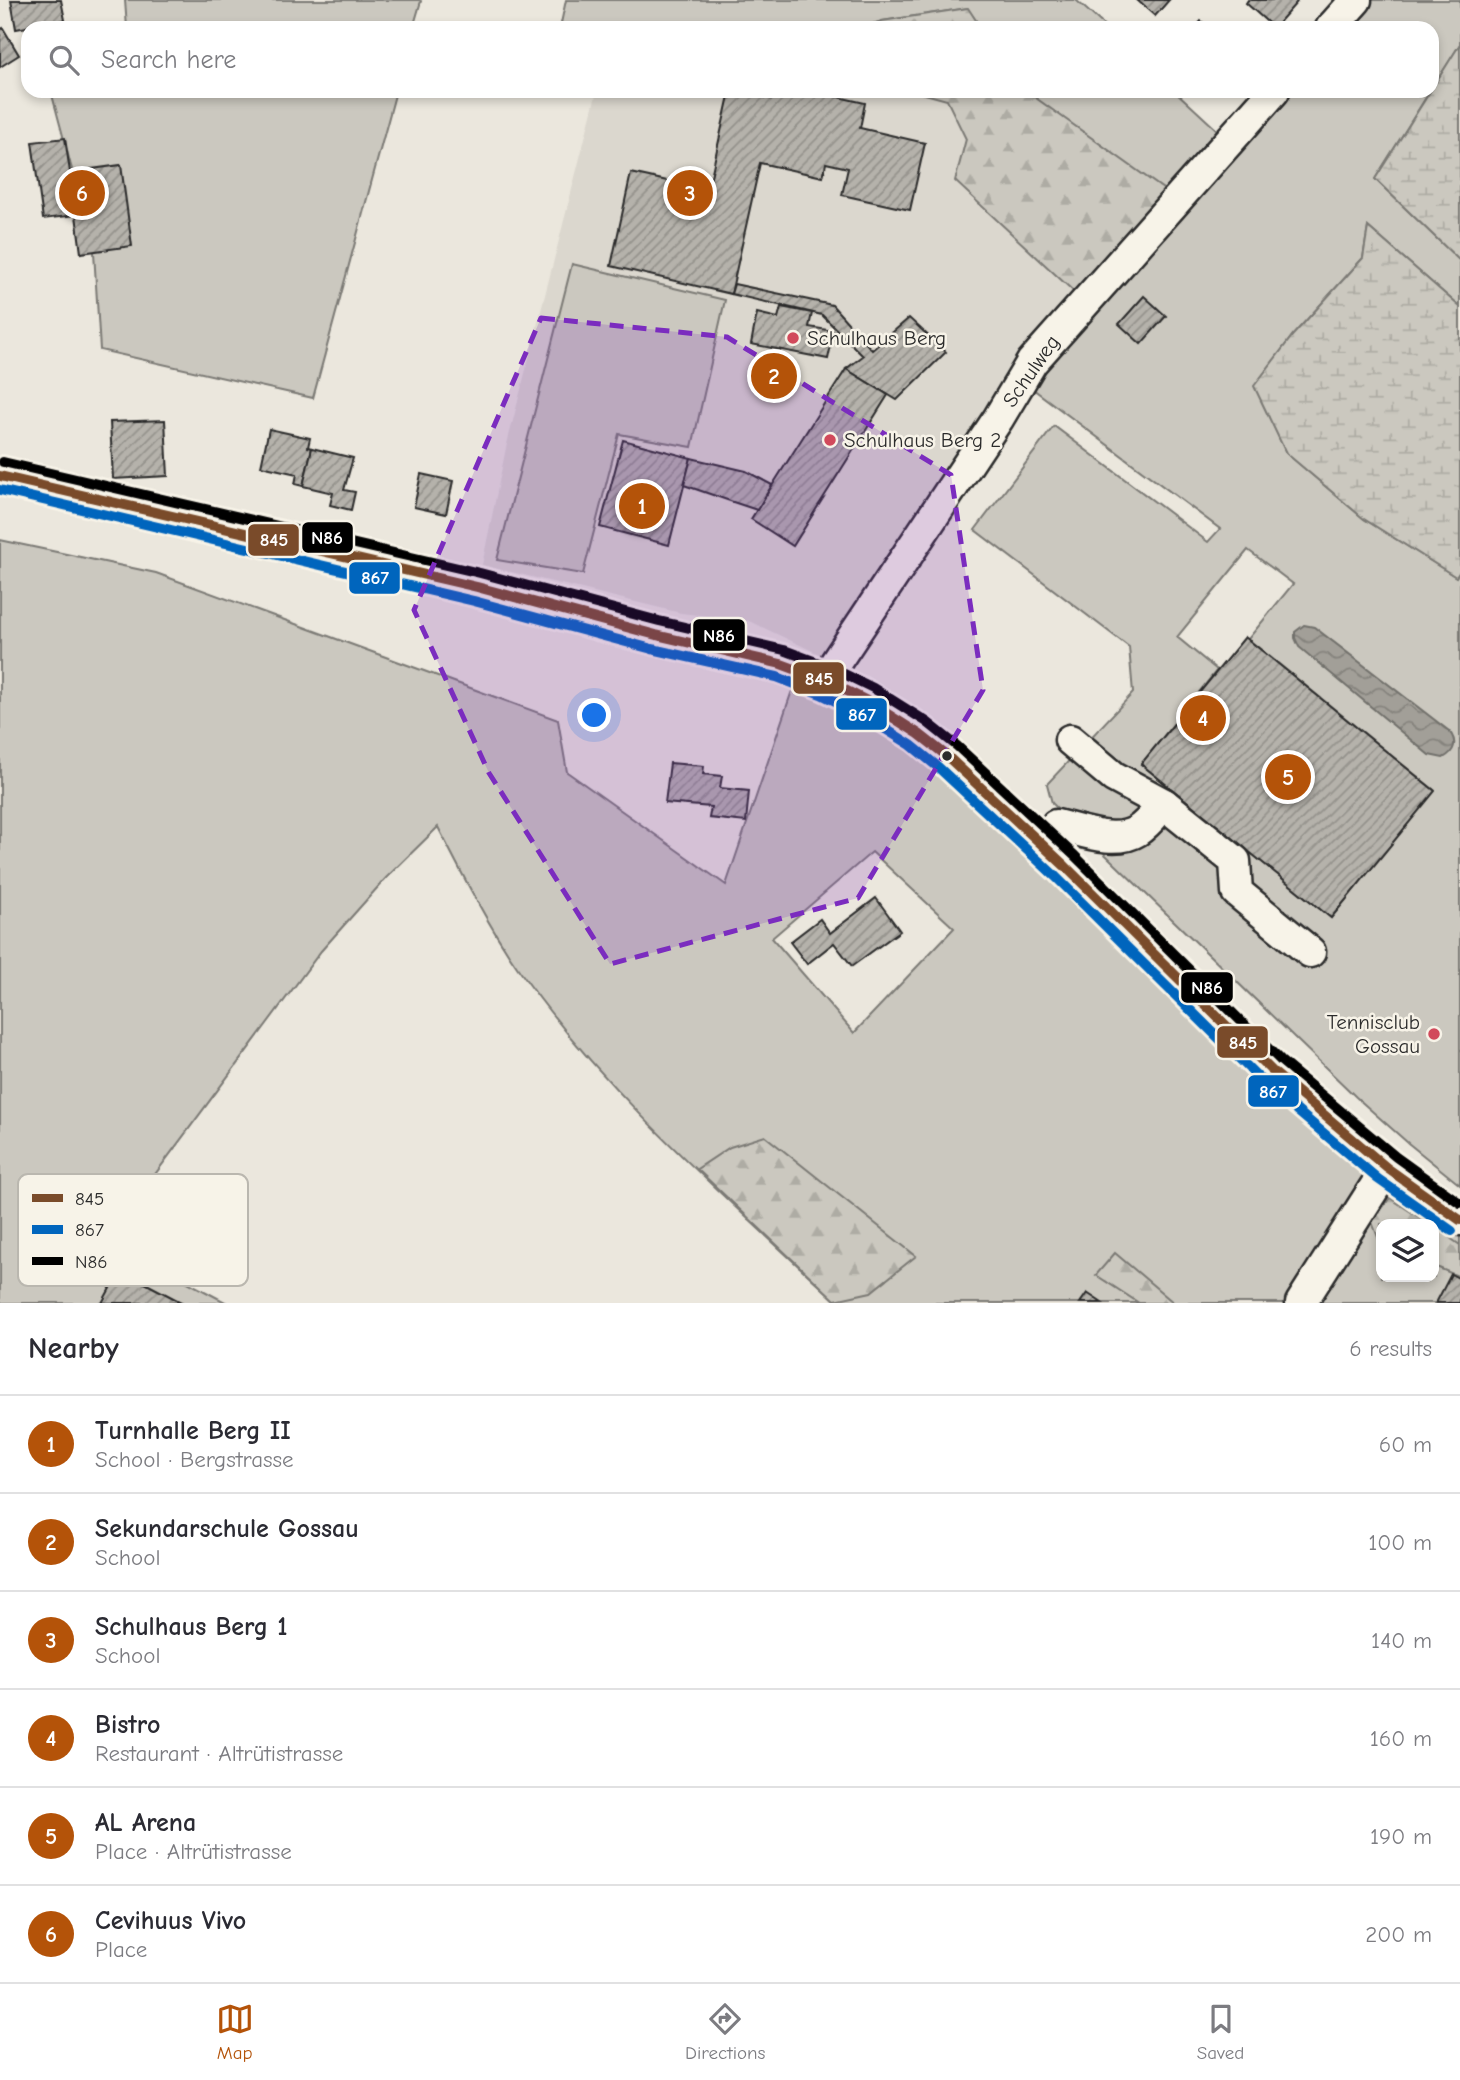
<!DOCTYPE html>
<meta charset="utf-8">
<style>
body{margin:0;font-family:"Comic Neue",sans-serif;background:#f2f2f3;color:#2b2b33}
.controls{position:absolute;right:21px;bottom:21px;display:grid;overflow:hidden;border-radius:14px;box-shadow:0 4px 10px #0003}
.controls button{width:63px;height:63px;display:grid;place-items:center;padding:0;border:0;border-bottom:2px solid #e1e1e2;background:#fff;color:#2b2b33;font:35px sans-serif}
.you{position:absolute;left:595px;top:716px;width:24px;height:24px;margin:-18px;border:5px solid #fff;border-radius:50%;background:#1a73e8;box-shadow:0 0 0 10px #1a73e833}
.badge{display:grid;place-items:center;width:46px;height:46px;border-radius:50%;background:#b45309;color:#fff;font-size:23px;font-weight:700}
.pin{position:absolute;translate:-50% -50%;border:4px solid #fff;box-shadow:0 2px 7px #0006}
.list{margin:0;padding:0;list-style:none}
h2{display:flex;justify-content:space-between;align-items:center;height:91px;margin:0;padding:0 28px;font-size:30px}
h2 small{font-size:23px;font-weight:400;color:#7c7c81}
.list li{display:grid;grid-template-columns:46px 1fr auto;gap:21px;align-items:center;box-sizing:border-box;height:98px;padding:0 28px;border-top:2px solid #e1e1e2}
.list b{display:block;font-size:26px;white-space:nowrap}
.list p{margin:0;font-size:23px;white-space:nowrap;color:#7c7c81}
.list em{font-size:23px;font-style:normal;color:#7c7c81}
.icon{flex:none;width:38px;height:38px;fill:none;stroke:currentColor;stroke-width:2;stroke-linecap:round;stroke-linejoin:round}
.map{position:relative;flex:none;width:1460px;height:1303px;overflow:hidden}
.search{position:absolute;background:#fff;box-shadow:0 4px 10px #0003;left:21px;right:21px;top:21px;height:77px;display:flex;align-items:center;gap:18px;box-sizing:border-box;padding:0 24px;border-radius:21px;color:#7c7c81;font-size:26px}
.sheet{height:679px;background:#fff}
nav{display:flex;justify-content:space-around;align-items:center;box-sizing:border-box;height:98px;border-top:2px solid #e1e1e2;background:#fff;font-size:19px;color:#7c7c81}
nav a{display:grid;justify-items:center;gap:4px}
nav .on{color:#b45309}
.map>svg:first-child{display:block}
.built{fill:#dbd7ce}
.green{fill:#cbc8bf;stroke:#7b7a75;stroke-width:2;fill-rule:evenodd}
.forest{fill:url(#forest-firs);stroke:#7b7a75;stroke-width:2}
.wetland{fill:url(#wetland-marsh);stroke:#7b7a75;stroke-width:2}
.water{fill:url(#water-waves);stroke:#72716c;stroke-width:2}
.building{fill:url(#building-hatch);stroke:#2b2b2b;stroke-width:2}
.lines{fill:none;stroke-linecap:round;stroke-linejoin:round}
.minor-casing{stroke:#2b2b2b;stroke-width:35}
.minor{stroke:#f7f3e8;stroke-width:30}
.bus-1-casing{stroke:#f7f3e8;stroke-width:16}
.bus-2-casing{stroke:#f7f3e8;stroke-width:16}
.bus-3-casing{stroke:#f7f3e8;stroke-width:16}
.bus-1{stroke:#7a4b2a;stroke-width:10}
.bus-2{stroke:#0065bd;stroke-width:10}
.bus-3{stroke:#000;stroke-width:10}
.marked{fill:#7b2cbf;fill-opacity:0.2;stroke:#7b2cbf;stroke-width:5;stroke-dasharray:14 9;stroke-linejoin:round}
.poi-dot{fill:#d1495b;stroke:#f7f3e8;stroke-width:2.5}
.bus-dot{fill:#2b2b2b;stroke:#f7f3e8;stroke-width:2.5}
.labels{text-anchor:middle;stroke-width:5;stroke-linejoin:round;paint-order:stroke}
.poi-label{font-size:21px;fill:#2b2b2b;stroke:#f7f3e8;text-anchor:start}
.street-label{font-size:21px;fill:#2b2b2b;stroke:#f7f3e8}
.key{fill:#f7f3e8;stroke:#bab7af;stroke-width:2}
.key-label{font-size:19px;fill:#2b2b2b}
.line-badge{stroke:#f7f3e8;stroke-width:2.5}
.badge-label{font-size:19px;text-anchor:middle;font-weight:bold;fill:#fff}
</style>
<div class="map">
<svg width="1460" height="1303" viewBox="0 0 1460 1303">
<defs>
<pattern id="forest-firs" width="22" height="20" patternUnits="userSpaceOnUse" patternTransform="scale(1.75)"><rect width="22" height="20" fill="#cbc8bf"/><path d="M5 1l3.5 6h-7zM16 11l3.5 6h-7z" fill="#aeaca4"/></pattern>
<pattern id="wetland-marsh" width="20" height="14" patternUnits="userSpaceOnUse" patternTransform="scale(1.75)"><rect width="20" height="14" fill="#cbc8bf"/><path d="M1 5h8M5 5V1M11 12h8M15 12V8" fill="none" stroke="#aeaca4"/></pattern>
<pattern id="water-waves" width="16" height="10" patternUnits="userSpaceOnUse" patternTransform="scale(1.75)"><rect width="16" height="10" fill="#a29f98"/><path d="M0 5q4-4 8 0t8 0" fill="none" stroke="#84827c"/></pattern>
<pattern id="building-hatch" width="6" height="6" patternUnits="userSpaceOnUse" patternTransform="scale(1.75)"><rect width="6" height="6" fill="#b5b2ab"/><path d="M-1 1l2-2M0 6l6-6M5 7l2-2" fill="none" stroke="#93918b"/></pattern>
</defs>
<rect width="100%" height="100%" fill="#ebe7dd"/>
<filter id="ink" filterUnits="userSpaceOnUse"><feTurbulence type="fractalNoise" baseFrequency=".0143" numOctaves="2"/><feDisplacementMap in="SourceGraphic" scale="14" xChannelSelector="R" yChannelSelector="G"/><feConvolveMatrix kernelMatrix="1 2 1 2 8 2 1 2 1" color-interpolation-filters="sRGB"/></filter>
<g filter="url(#ink)">
<polygon class="built" points="597,91 914,91 947,100 966,139 1085,302 836,662 749,621 681,613 482,565 506,448"/>
<g class="green">
<polygon points="125,0 419,0 421,1 413,28 127,28"/>
<polygon points="566,0 1076,0 1107,28 981,28 967,8 882,21 861,28 560,28"/>
<polygon points="1356,0 1460,0 1460,44 1432,89 1432,28 1331,28"/>
<polygon points="51,91 396,91 313,398 100,350 94,252"/>
<path d="M1026,91H1175L1229,141L1274,91H1430L1375,179L1460,261V307L1368,227L1363,258L1293,335L1255,386L1286,453L1364,519L1456,577L1460,571V1185L1408,1143L1356,1097L1052,803L1047,784L1133,693L1129,647L975,530L1054,426L1208,542L1220,529L1021,380L1085,302ZM1248,550L1293,584L1248,639L1434,790L1331,918L1141,764L1217,670L1177,637Z"/>
<polygon points="572,264 725,300 692,447 619,434 583,574 497,560"/>
<path d="M0,540L156,573L558,720L567,772L726,885L799,670L827,681L1065,866L1460,1220V1303H838C727,1198 607,1096 519,970C488,925 463,876 438,827L386,878L321,951L107,1239L227,1303H0ZM872,852L954,928L854,1033L772,938ZM1381,1224H1434V1277H1381Z"/>
</g>
<g class="forest">
<polygon points="968,8 981,28 861,28 882,21"/>
<polygon points="914,91 1026,91 1177,199 1085,302 955,181 966,139 947,100"/>
<polygon points="765,1136 916,1256 871,1292 835,1300 697,1169 730,1147"/>
<polygon points="1390,1198 1429,1224 1381,1224 1381,1245 1372,1222"/>
<polygon points="1434,1227 1460,1245 1460,1277 1434,1266"/>
<polygon points="1115,1253 1174,1303 1139,1303 1096,1275"/>
</g>
<g class="wetland">
<polygon points="1460,44 1460,261 1375,179"/>
<polygon points="1368,227 1460,307 1460,571 1456,577 1364,519 1286,453 1254,386 1293,335 1363,258"/>
</g>
<path class="water" d="M1304,625L1314,627L1449,731C1458,742 1455,752 1443,758L1429,755L1299,647L1295,638V632Z"/>
<g class="building">
<polygon points="11,0 61,0 65,20 16,29"/>
<polygon points="1137,0 1169,0 1155,16"/>
<polygon points="1248,0 1295,0 1297,2 1274,28 1246,3"/>
<polygon points="1201,21 1210,28 1195,28"/>
<polygon points="3,28 19,55 0,67 0,30"/>
<polygon points="730,91 773,99 775,91 812,91 865,103 860,128 925,143 910,210 842,195 848,168 826,163 823,177 760,163 731,294 611,266 631,173 708,190"/>
<polygon points="65,138 70,172 121,165 132,246 81,253 76,215 43,219 32,142"/>
<polygon points="734,284 832,305 872,350 909,318 946,352 897,400 846,369 863,356 822,315 731,294"/>
<polygon points="1144,296 1166,316 1141,344 1119,324"/>
<polygon points="781,307 812,313 809,327 834,331 828,359 751,344 757,313 778,318"/>
<polygon points="846,369 888,395 793,546 751,519"/>
<polygon points="165,420 168,476 113,479 110,422"/>
<polygon points="269,429 310,438 308,447 312,448 303,486 295,484 297,474 261,466"/>
<polygon points="623,440 691,458 669,545 600,527"/>
<polygon points="312,448 353,458 344,490 355,492 351,510 330,505 333,493 303,486"/>
<polygon points="691,458 746,471 772,485 757,510 733,502 684,485"/>
<polygon points="421,474 453,481 446,514 414,507"/>
<polygon points="1245,637 1435,791 1331,918 1141,764"/>
<polygon points="670,763 704,766 703,774 722,776 720,788 749,791 746,822 709,818 711,807 665,803"/>
<polygon points="876,898 900,931 852,966 834,943 807,964 790,942 820,919 830,933"/>
<polygon points="120,1270 183,1303 102,1303"/>
<polygon points="1451,1274 1460,1279 1460,1303 1436,1303"/>
<polygon points="1087,1293 1102,1303 1080,1303"/>
</g>
<g class="lines">
<defs>
<g id="minor">
<polyline points="1331,28 1356,0"/>
<polyline points="0,476 477,587 656,635 781,664 827,681 867,701 919,734 947,756 1065,866 1272,1071 1387,1168 1460,1220"/>
<polyline points="827,681 836,662 998,419 1032,362 1274,91"/>
<polyline points="1070,740 1114,777 1164,804 1235,861 1237,892 1310,952"/>
<path d="M1056,825C1080,830 1115,845 1137,831C1148,824 1156,813 1164,804"/>
<polyline points="1301,1303 1387,1168"/>
</g>
</defs>
<use href="#minor" class="minor-casing"/>
<use href="#minor" class="minor"/>
<defs>
<polyline id="bus-1" points="0,476 477,587 656,635 781,664 827,681 867,701 919,734 947,756 1065,866 1272,1071 1387,1168 1460,1220"/>
<polyline id="bus-2" points="0,490 474,601 652,649 777,677 821,694 860,713 911,745 938,767 1055,876 1263,1082 1378,1179 1452,1231"/>
<polyline id="bus-3" points="3,462 480,573 659,621 784,650 832,668 873,688 927,722 957,746 1075,856 1281,1061 1396,1157 1460,1203"/>
</defs>
<use href="#bus-1" class="bus-1-casing"/>
<use href="#bus-2" class="bus-2-casing"/>
<use href="#bus-3" class="bus-3-casing"/>
<use href="#bus-1" class="bus-1"/>
<use href="#bus-2" class="bus-2"/>
<use href="#bus-3" class="bus-3"/>
</g>
</g>
<path class="marked" d="M541,318L727,337L951,475L983,690L858,898L610,964L489,773L414,610Z"/>
<g class="poi-dot">
<circle cx="793" cy="338" r="7"/>
<circle cx="830" cy="440" r="7"/>
<circle cx="1434" cy="1034" r="7"/>
</g>
<circle class="bus-dot" cx="947" cy="756" r="6"/>
<g class="labels">
<g class="poi-label">
<text x="807" y="345">Schulhaus Berg</text>
<text x="844" y="447">Schulhaus Berg 2</text>
<text x="1420" y="1029" text-anchor="end">Tennisclub<tspan x="1420" dy="24">Gossau</tspan></text>
</g>
<g class="street-label">
<text transform="translate(1031 371) rotate(-55)" y="7">Schulweg</text>
</g>
</g>
<rect x="18" y="1174" width="230" height="112" rx="10" class="key"/>
<rect x="32" y="1194" width="31" height="8" fill="#7a4b2a"/>
<rect x="32" y="1225" width="31" height="9" fill="#0065bd"/>
<rect x="32" y="1257" width="31" height="8" fill="#000"/>
<g class="key-label">
<text x="75" y="1205">845</text>
<text x="75" y="1236">867</text>
<text x="75" y="1268">N86</text>
</g>
<g class="line-badge">
<rect x="301" y="521" width="53" height="33" rx="7" fill="#000"/>
<rect x="247" y="523" width="53" height="34" rx="7" fill="#7a4b2a"/>
<rect x="348" y="561" width="53" height="34" rx="7" fill="#0065bd"/>
<rect x="692" y="618" width="54" height="34" rx="7" fill="#000"/>
<rect x="792" y="661" width="53" height="34" rx="7" fill="#7a4b2a"/>
<rect x="835" y="697" width="53" height="34" rx="7" fill="#0065bd"/>
<rect x="1180" y="971" width="54" height="33" rx="7" fill="#000"/>
<rect x="1216" y="1025" width="53" height="34" rx="7" fill="#7a4b2a"/>
<rect x="1247" y="1074" width="53" height="34" rx="7" fill="#0065bd"/>
</g>
<g class="badge-label">
<text x="327" y="544">N86</text>
<text x="274" y="546">845</text>
<text x="375" y="584">867</text>
<text x="719" y="642">N86</text>
<text x="819" y="685">845</text>
<text x="862" y="721">867</text>
<text x="1207" y="994">N86</text>
<text x="1243" y="1049">845</text>
<text x="1273" y="1098">867</text>
</g>
</svg>
<div class="controls">
<button><svg class="icon" aria-label="layers" viewBox="0 0 24 24"><path d="M12 4l9 5-9 5-9-5zM3 14l9 5 9-5"/></svg></button>
</div>
<div class="you"></div>
<div class="pin badge" style="left:642px;top:506px">1</div>
<div class="pin badge" style="left:774px;top:376px">2</div>
<div class="pin badge" style="left:690px;top:193px">3</div>
<div class="pin badge" style="left:1203px;top:718px">4</div>
<div class="pin badge" style="left:1288px;top:777px">5</div>
<div class="pin badge" style="left:82px;top:193px">6</div>
<div class="search"><svg class="icon" aria-label="search" viewBox="0 0 24 24"><circle cx="10" cy="10" r="6"/><path d="M15 15l6 6"/></svg>Search here</div>
</div>
<section class="sheet">
<h2>Nearby<small>6 results</small></h2>
<ul class="list">
<li><span class="badge">1</span><div><b>Turnhalle Berg II</b><p>School · Bergstrasse</p></div><em>60 m</em></li>
<li><span class="badge">2</span><div><b>Sekundarschule Gossau</b><p>School</p></div><em>100 m</em></li>
<li><span class="badge">3</span><div><b>Schulhaus Berg 1</b><p>School</p></div><em>140 m</em></li>
<li><span class="badge">4</span><div><b>Bistro</b><p>Restaurant · Altrütistrasse</p></div><em>160 m</em></li>
<li><span class="badge">5</span><div><b>AL Arena</b><p>Place · Altrütistrasse</p></div><em>190 m</em></li>
<li><span class="badge">6</span><div><b>Cevihuus Vivo</b><p>Place</p></div><em>200 m</em></li>
</ul>
</section>
<nav>
<a class="on"><svg class="icon" aria-label="map" viewBox="0 0 24 24"><path d="M3 6l6-2 6 2 6-2v14l-6 2-6-2-6 2zM9 4v14M15 6v14"/></svg>Map</a>
<a><svg class="icon" aria-label="directions" viewBox="0 0 24 24"><path d="M12 3l9 9-9 9-9-9zM9 14v-3h6M13 9l2 2-2 2"/></svg>Directions</a>
<a><svg class="icon" aria-label="saved" viewBox="0 0 24 24"><path d="M7 4h10v16l-5-4-5 4z"/></svg>Saved</a>
</nav>
